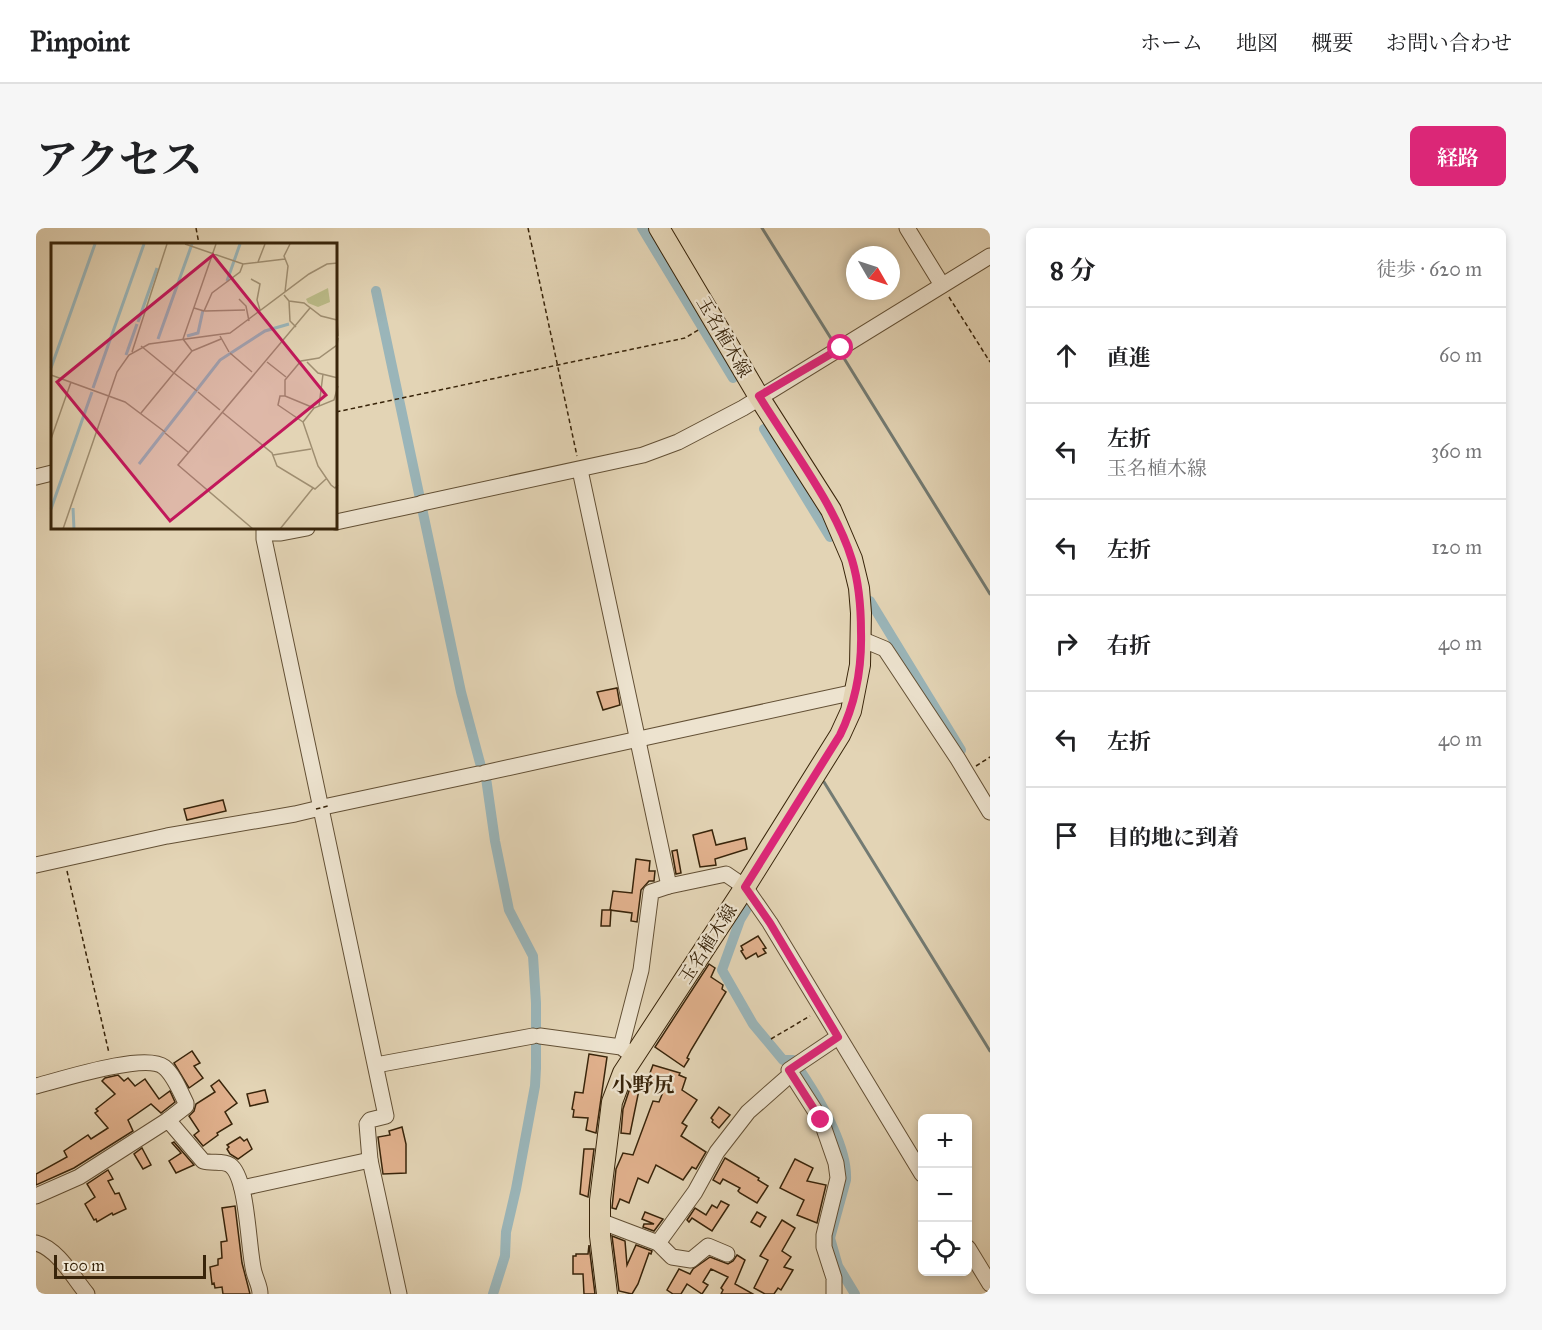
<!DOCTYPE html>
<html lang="ja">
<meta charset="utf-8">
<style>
body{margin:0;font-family:"IM FELL Great Primer","Noto Serif JP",serif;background:#f6f6f6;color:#202124}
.controls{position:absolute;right:18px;bottom:18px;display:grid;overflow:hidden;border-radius:9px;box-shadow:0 3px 9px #0003}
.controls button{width:54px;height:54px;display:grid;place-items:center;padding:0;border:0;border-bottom:2px solid #e0e0e0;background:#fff;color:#202124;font:30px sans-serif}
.compass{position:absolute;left:810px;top:18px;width:54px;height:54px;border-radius:50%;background:#fff;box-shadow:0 3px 9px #0003;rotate:129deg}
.scale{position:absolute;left:18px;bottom:15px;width:152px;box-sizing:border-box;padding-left:6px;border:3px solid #38240a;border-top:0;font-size:16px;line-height:21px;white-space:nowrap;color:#38240a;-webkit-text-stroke:4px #ede3cf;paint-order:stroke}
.stop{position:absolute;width:18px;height:18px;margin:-14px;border:4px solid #db2777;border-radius:50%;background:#fff}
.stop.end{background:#db2777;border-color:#fff;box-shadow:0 2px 6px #0008}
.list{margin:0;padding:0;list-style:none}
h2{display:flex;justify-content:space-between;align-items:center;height:78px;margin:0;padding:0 24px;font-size:26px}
h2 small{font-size:20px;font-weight:400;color:#757577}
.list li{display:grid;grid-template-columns:39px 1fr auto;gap:18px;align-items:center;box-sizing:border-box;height:96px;padding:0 24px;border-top:2px solid #e0e0e0}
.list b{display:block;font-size:22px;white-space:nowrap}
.list p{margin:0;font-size:20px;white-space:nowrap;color:#757577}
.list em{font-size:20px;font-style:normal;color:#757577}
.icon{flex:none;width:33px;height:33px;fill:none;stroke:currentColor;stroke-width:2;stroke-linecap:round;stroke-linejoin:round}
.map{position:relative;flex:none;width:954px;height:1066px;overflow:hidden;border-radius:9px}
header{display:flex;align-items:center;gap:36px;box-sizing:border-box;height:84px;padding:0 30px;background:#fff;border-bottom:2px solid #e0e0e0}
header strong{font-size:28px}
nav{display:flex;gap:33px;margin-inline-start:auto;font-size:21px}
.intro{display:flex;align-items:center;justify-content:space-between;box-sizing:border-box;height:144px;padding:0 36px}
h1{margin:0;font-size:42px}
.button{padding:15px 27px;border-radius:9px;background:#db2777;color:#fff;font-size:21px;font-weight:700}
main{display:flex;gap:36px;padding:0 36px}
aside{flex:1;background:#fff;border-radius:9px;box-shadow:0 3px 9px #0003}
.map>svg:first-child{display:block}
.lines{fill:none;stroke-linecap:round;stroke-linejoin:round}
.stream{stroke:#737b73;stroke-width:3}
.canal{stroke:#9ab5b9;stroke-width:10}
.building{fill:#e1b18d;stroke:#38240a;stroke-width:1.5}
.minor-casing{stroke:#635035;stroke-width:17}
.major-casing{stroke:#38240a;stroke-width:22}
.path{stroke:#38240a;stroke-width:1.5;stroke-dasharray:4.5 3;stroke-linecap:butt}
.minor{stroke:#ede3cf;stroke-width:15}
.major{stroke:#e3d4b5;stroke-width:20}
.path-bridge{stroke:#38240a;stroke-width:1.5;stroke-dasharray:4.5 3;stroke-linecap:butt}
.route{stroke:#db2777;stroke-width:8}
.labels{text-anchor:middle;stroke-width:4.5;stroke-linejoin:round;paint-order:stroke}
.street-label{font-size:18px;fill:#38240a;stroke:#ede3cf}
.quarter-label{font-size:21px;font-weight:bold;fill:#38240a;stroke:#ede3cf}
.inset-river{fill:none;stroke:#9ab5b9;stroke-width:3}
.inset-road{fill:none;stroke:#9f8e71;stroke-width:1.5}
.view{fill:#c2185b;fill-opacity:0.15;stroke:#c2185b;stroke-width:3}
.inset-edge{fill:none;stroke:#38240a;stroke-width:3}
</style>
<header>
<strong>Pinpoint</strong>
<nav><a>ホーム</a><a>地図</a><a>概要</a><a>お問い合わせ</a></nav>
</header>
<div class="intro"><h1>アクセス</h1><a class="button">経路</a></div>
<main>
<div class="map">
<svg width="954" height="1066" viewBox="0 0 954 1066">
<rect width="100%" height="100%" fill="#e3d4b5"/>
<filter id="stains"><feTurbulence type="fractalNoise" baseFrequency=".00333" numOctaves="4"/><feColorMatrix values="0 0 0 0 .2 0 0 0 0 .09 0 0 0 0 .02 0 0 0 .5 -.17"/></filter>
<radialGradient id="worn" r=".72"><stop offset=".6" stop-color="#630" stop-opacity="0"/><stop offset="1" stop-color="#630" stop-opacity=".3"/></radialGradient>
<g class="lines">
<g class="stream">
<polyline points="726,0 796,112"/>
<polyline points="806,127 954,366"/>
<polyline points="788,554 954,823"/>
</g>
<g class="canal">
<polyline points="606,0 697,150"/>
<polyline points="340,63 425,464 447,546 450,550 459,613 473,682 497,728 500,775 500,840 499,858 480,961 470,1004 469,1028 457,1066"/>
<polyline points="728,201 794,309"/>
<polyline points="834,373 925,522"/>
<path d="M715,674L704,692L686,742L717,796L747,832H757C778,862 812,915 810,952L794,1010L802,1038L819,1066"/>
</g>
</g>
<g class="building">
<polygon points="581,460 584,477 567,482 561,464"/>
<polygon points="187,572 190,583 151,592 148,581"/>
<polygon points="676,602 680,617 709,610 711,621 679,631 680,637 664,639 657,607"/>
<polygon points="641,622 645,645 640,646 636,623"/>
<polygon points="600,631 614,633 613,643 619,643 618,653 613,653 605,662 601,694 595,693 596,685 574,682 577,663 596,665"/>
<polygon points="566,682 575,682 574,698 565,698"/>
<polygon points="722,708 730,720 727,721 730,725 722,729 720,725 710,731 705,723 707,722 705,718"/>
<polygon points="673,736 679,740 675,749 687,757 686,761 690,764 655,822 651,830 653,831 648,839 619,819"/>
<polygon points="156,823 164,835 158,838 167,850 153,860 138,835"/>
<polygon points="553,826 571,829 560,905 550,902 552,890 537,889 538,882 536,881 539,864 547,865"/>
<polygon points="617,837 644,845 643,847 650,850 646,862 661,872 646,895 651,898 645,908 670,924 660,941 656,939 647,952 620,937 612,955 602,950 593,975 584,971 580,981 576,980 580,941 587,925 597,927 617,873 623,874 629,859 611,853"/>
<polygon points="82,847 88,853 92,850 99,858 109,851 123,871 134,863 139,874 125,885 115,876 92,892 97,903 38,940 0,957 0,946 31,929 28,923 52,907 55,911 72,900 59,885 62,883 60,881 79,866 66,853 69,850"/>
<polygon points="183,852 201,875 189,884 196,896 181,905 182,907 167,918 158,907 163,903 153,888 158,883 160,876 179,864 175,858"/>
<polygon points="594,860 603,862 594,906 585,905 587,881"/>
<polygon points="229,862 232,874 214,878 211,866"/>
<polygon points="683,879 694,887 683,900 676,894 677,892 675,890"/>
<polygon points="366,899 370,916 370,945 347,946 342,909 354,907 353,903"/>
<polygon points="204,909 208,913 211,911 216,921 202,931 194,926 191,921 193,919 191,917"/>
<polygon points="138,914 158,937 140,945 133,933 145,925 136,915"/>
<polygon points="106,920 115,937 107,941 98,926"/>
<polygon points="548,921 558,921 552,969 544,966"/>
<polygon points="689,930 723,950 722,952 732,958 721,975 704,965 702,963 704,960 687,951 684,956 677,952"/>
<polygon points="759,931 777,940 771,953 790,957 781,995 761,987 768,972 744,960"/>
<polygon points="72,942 77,951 72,953 79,966 83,965 90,981 77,987 76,985 61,994 60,991 58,992 49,976 59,969 51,956"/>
<polygon points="685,973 693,977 676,1003 656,990 653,994 651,992 659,980 670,987 676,977 681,980"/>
<polygon points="199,978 206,1035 214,1066 187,1066 186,1059 179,1060 178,1055 176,1056 174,1039 182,1037 182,1031 186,1030 185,1014 191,1013 186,980"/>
<polygon points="609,984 627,991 618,1003 607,999 608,996 618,996 606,991"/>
<polygon points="721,984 730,989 724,999 715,994"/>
<polygon points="746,992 759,1000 746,1023 755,1029 748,1039 757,1042 745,1062 742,1060 738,1066 729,1066 718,1060 732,1032 724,1028"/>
<polygon points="576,1008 589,1013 591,1037 600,1017 616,1023 615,1026 613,1025 602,1056 596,1066 583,1063"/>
<polygon points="553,1017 559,1066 548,1066 547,1046 537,1046 537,1028 540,1028 540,1026 552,1026"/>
<polygon points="701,1027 709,1032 699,1056 717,1066 685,1066 687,1062 685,1060 692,1049 675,1041 667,1054 672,1057 666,1066 651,1056 645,1066 637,1066 631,1062 643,1041 654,1046 657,1041 674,1029 692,1036 697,1033"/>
</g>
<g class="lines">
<defs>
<g id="minor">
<polyline points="871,0 906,57"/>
<polyline points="544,242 633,658 690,646 709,659 734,695 886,946"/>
<polyline points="0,249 16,245"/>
<polyline points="386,275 607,227 642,214 707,180 954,28"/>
<polyline points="300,294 384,276"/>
<polyline points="228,300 228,311 350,888 334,892 331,896 334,932 363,1066"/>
<polyline points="229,305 245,305 271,300"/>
<polyline points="825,411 849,421 922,531 954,584"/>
<polyline points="603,511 819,464"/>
<polyline points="448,545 598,512"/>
<polyline points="292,578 442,546"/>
<polyline points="0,637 131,608 259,586 280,581"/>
<polyline points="504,808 585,819 592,824"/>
<polyline points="585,819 605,742 615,664 633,658"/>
<polyline points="340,837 497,808"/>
<path d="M0,858C24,852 109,824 128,839C138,847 144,863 150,875V878L132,892"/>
<polyline points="206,960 334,932"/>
<path d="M0,968L43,949L132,892L167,933C176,936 186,932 194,937C212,949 212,1022 218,1044C220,1052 224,1058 224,1066"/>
<polyline points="564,993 622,1015 636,1029 655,1032 672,1018 691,1026"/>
<path d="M0,1015C22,1021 37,1049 51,1066"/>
<polyline points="622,1015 659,964 681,924 712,884 755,846"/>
<polyline points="932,1020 954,1056"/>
<polyline points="798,1066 798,1050 788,1019 788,1007 802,950 800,935 785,892 753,842 802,809"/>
</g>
<polyline id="major" points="571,1066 564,1008 564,972 576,874 587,845 709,659 804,507 815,483 824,437 825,385 823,360 816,331 795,282 723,169 623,0"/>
</defs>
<use href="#minor" class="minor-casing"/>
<use href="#major" class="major-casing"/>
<g class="path">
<polyline points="160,0 163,16"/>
<polyline points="492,0 541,228"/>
<polyline points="913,69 954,134"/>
<polyline points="300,184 649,110 664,101"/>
<polyline points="940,538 954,529"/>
<polyline points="31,643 73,825"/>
<polyline points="735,811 774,788"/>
</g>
<use href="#minor" class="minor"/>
<use href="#major" class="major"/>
<polyline class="path-bridge" points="280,581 292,578"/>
</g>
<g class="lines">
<path class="route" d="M785,892L753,842L802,809L734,695L709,659L804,507C820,474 826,441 825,404C825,380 823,355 816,332C800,278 753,217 723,168L805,120"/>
</g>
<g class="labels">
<g class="street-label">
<text transform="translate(688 109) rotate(60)" y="6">玉名植木線</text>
<text transform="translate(672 716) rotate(-57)" y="6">玉名植木線</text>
</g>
<g class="quarter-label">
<text x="607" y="864">小野尻</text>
</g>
</g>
<g transform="translate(15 15)">
<rect width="286" height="286" fill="#e3d4b5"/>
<path d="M277,45L279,59L267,64L257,60L255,56Z" fill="#bb8"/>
<path class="inset-river" d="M176,38L189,1M87,79L106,25M136,93L147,90L152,67M107,96L141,1M75,112L86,81M0,125L44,1M42,145L93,1M88,221L169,117L214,88L238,81M22,265L23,286M0,266L41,149"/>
<path class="inset-road" d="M134,1L192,21L234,16M207,19L214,1M200,36L209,41L206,57L209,67M234,49L237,23L233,13L239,1M233,52L238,58L253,60L270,73L286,77M188,56L195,63L198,78M238,58L239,78L245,84M143,65L153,68L161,50L189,29L192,21M154,68L194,67M286,75L287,93M169,93L178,109M90,103L123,130M141,108L170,96M81,109L116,1M179,110L201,129M216,119L235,134M256,119L267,130L287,135M123,130L146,148M0,132L74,159L114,189M287,143L283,157L263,165L252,179L267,223L280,242L284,245L287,242M147,149L169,167M234,153H229L227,162L252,179M268,163L272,131M263,165L234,153V137L250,118L268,115L286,102L287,95M171,169L221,210L226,223L264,246L275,236M90,170L141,108L132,96L165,1M114,190L137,209M0,196L20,139M222,212L260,206M12,286L66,129L78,112L98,101L179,90L258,31L276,21L287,20M202,286L127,222L259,65M229,286L262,245"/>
<path class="view" d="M162,12L275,152L119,278L6,139Z"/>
<rect width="286" height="286" class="inset-edge"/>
</g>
<rect width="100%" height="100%" filter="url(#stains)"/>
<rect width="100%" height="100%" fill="url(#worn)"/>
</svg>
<div class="controls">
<button>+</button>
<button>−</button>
<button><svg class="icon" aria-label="locate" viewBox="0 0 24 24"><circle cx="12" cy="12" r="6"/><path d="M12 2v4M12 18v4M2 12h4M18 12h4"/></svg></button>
</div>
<svg class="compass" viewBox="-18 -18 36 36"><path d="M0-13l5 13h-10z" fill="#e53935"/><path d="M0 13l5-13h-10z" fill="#757577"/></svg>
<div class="scale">100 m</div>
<div class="stop" style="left:805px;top:120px"></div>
<div class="stop end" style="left:785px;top:892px"></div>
</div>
<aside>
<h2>8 分<small>徒歩 · 620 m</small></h2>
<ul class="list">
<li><svg class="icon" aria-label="ahead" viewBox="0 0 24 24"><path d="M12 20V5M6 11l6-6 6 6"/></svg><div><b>直進</b></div><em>60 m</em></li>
<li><svg class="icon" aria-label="left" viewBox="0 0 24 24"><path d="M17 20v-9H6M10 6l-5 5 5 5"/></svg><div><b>左折</b><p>玉名植木線</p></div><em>360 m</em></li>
<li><svg class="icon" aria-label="left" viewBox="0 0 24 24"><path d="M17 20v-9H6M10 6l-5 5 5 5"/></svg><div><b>左折</b></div><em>120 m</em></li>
<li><svg class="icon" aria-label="right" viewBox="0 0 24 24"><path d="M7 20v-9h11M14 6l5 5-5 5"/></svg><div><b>右折</b></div><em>40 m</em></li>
<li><svg class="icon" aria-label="left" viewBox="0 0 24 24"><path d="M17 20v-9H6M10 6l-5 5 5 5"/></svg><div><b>左折</b></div><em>40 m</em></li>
<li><svg class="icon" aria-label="arrive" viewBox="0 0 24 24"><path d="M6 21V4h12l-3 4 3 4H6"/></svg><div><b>目的地に到着</b></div></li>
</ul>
</aside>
</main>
